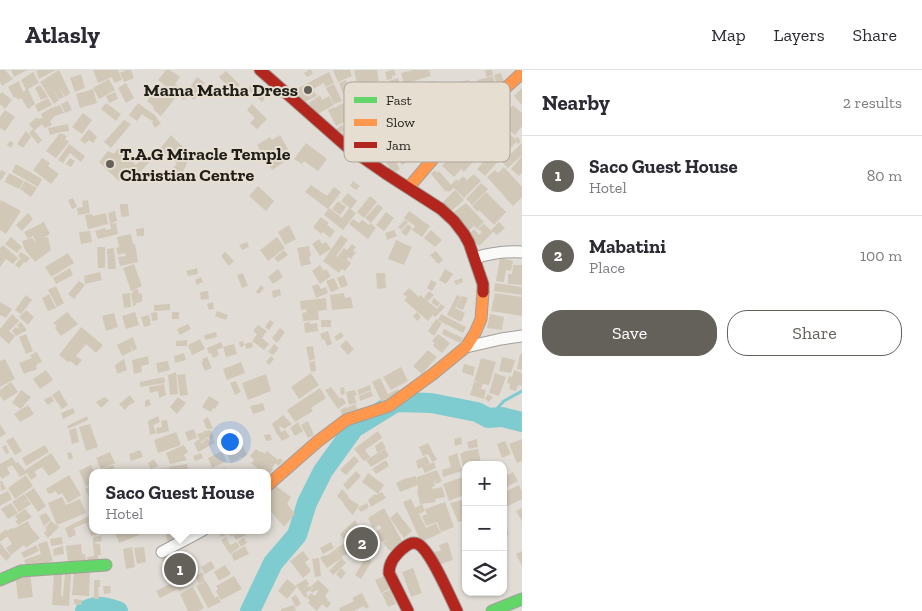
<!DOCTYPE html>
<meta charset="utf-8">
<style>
body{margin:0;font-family:"Zilla Slab",serif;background:#f7f7f7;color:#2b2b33}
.controls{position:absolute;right:15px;bottom:15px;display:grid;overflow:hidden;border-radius:10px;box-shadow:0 1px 4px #0004}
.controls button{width:45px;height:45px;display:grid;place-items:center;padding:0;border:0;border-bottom:1px solid #e1e1e2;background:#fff;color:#2b2b33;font:25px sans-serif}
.you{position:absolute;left:229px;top:371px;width:18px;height:18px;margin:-12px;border:4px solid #fff;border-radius:50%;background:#1a73e8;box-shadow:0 0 0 8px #1a73e833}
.badge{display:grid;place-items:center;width:32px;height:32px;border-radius:50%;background:#64615b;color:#fff;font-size:16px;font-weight:700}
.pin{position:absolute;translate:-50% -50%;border:2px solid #fff;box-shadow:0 1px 5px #0006}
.popup{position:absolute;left:89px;top:399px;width:182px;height:65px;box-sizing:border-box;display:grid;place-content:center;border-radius:10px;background:#fff;filter:drop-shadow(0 1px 4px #0005);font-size:16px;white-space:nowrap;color:#7c7c81}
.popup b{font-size:19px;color:#2b2b33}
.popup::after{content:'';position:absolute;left:50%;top:100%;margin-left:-10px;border:10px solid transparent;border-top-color:#fff}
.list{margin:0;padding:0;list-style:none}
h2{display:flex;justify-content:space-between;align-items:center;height:65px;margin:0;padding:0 20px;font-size:21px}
h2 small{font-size:16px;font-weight:400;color:#7c7c81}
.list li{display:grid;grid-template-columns:32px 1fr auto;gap:15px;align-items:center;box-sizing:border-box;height:80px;padding:0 20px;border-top:1px solid #e1e1e2}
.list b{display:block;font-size:19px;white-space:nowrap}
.list p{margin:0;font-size:16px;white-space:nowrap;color:#7c7c81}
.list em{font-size:16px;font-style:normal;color:#7c7c81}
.actions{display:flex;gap:10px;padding:15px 20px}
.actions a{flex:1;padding:11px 0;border:1px solid #64615b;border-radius:20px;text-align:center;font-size:18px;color:#64615b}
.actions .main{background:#64615b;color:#fff}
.icon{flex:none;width:28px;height:28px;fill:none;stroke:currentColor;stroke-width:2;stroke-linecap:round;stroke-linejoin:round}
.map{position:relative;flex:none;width:522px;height:541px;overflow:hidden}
header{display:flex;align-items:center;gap:30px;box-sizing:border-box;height:70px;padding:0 25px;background:#fff;border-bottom:1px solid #e1e1e2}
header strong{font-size:24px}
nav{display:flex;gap:28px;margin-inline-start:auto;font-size:18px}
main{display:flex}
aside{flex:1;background:#fff}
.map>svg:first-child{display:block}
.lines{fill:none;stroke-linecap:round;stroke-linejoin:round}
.stream{stroke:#7fccd0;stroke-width:3}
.river{stroke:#7fccd0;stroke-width:20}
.building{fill:#d2c8b8}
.street-casing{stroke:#a29e99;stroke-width:13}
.fast-casing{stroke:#a29e99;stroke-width:13}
.slow-casing{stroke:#a29e99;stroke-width:13}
.jam-casing{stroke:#a29e99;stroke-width:13}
.street{stroke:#fafaf9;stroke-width:11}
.fast{stroke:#63d668;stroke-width:11}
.slow{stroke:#ff974d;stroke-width:11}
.jam{stroke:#b3261e;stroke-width:11}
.poi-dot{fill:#64615b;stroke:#e6ded1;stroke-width:2}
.labels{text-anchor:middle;stroke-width:4;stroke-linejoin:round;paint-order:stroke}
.poi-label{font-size:18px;font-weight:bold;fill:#211e19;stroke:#e6ded1;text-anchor:end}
.key{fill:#e6ded1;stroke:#aba49a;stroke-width:1}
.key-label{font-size:14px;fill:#211e19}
</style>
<header>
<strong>Atlasly</strong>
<nav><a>Map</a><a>Layers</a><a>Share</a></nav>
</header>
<main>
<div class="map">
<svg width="522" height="541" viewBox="0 0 522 541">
<rect width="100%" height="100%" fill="#e1ddd6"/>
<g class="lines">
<polyline class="stream" points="488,348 504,331 522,321"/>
<g class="river">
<path d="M85,541C97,534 106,537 118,541"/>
<polyline points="250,541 273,493 297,465 307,433 323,401 354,358 396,332 431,333 477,342 488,348 502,347 522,352"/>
</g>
</g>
<g class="building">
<polygon points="0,0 5,0 13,9 2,16 0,12"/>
<polygon points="11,0 27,0 14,7"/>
<polygon points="39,0 56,0 39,9 36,1"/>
<polygon points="59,0 70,23 65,27 58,15 64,27 59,29 50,15 59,30 54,34 40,12"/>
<polygon points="93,0 118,0 122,10 114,13 112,7 98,13"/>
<polygon points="126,0 131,0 134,8 124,12 120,3"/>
<polygon points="166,0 170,0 180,7 175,14 186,23 197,7 205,13 194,30 188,25 184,30 158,10"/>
<polygon points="309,0 311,0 313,4 307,7 304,3"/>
<polygon points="333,0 350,0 352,6 338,12"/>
<polygon points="358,0 377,0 379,11 358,16 354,1"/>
<polygon points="392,0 394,0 396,5 392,6 392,9 387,10 385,2"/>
<polygon points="413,0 429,0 431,6 404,14 401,3"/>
<polygon points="485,0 492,0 493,5 486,7"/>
<polygon points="226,1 240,15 233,22 219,7"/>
<polygon points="33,2 39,13 28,19 35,34 28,39 21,28 18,30 16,27 14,28 8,17 19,11 23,22 26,20 21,10"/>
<polygon points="329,2 334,13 326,17 324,13 313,19 317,26 303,33 296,19"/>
<polygon points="501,3 505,14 497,16 494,5"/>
<polygon points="81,4 85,18 75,22 70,8"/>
<polygon points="493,6 495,16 479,20 477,10"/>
<polygon points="398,8 400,14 392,18 389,11"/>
<polygon points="109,9 115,20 99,29 93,18"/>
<polygon points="346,10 350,21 343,24 339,13"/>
<polygon points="469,10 470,17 473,17 475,25 472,25 472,29 476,28 478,35 476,41 456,46 455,43 451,44 444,15"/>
<polygon points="356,11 361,26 353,29 351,23 353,22 349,13"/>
<polygon points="434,11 435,18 418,21 417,13"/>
<polygon points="126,13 134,28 126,33 118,18"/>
<polygon points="253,13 267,25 262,32 247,19"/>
<polygon points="334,14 342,31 334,34 326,18"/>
<polygon points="40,15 48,27 41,30 35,18"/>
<polygon points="160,15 176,27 161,46 153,39 154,37 147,31"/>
<polygon points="390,16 400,34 384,43 375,25"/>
<rect x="368" y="18" width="4" height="6"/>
<polygon points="522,18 522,35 514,26"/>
<polygon points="93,19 97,33 80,38 76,24"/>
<polygon points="487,19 487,27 477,28 477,20"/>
<polygon points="2,22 12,30 5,39 0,34 0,24"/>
<polygon points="115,22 118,29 109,33 106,26"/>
<polygon points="320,25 322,30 329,26 334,35 316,45 309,33"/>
<polygon points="365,25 368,31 356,36 354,30"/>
<polygon points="347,27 352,34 346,37 343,30"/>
<polygon points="48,28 52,35 38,42 35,35"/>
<polygon points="441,29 442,31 445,31 448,47 441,48 442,50 426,53 422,33"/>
<polygon points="68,31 72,40 65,43 61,34"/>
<polygon points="106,33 121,44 116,51 101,39"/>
<polygon points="138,33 156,46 156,47 159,51 161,53 155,58 152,53 153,50 152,51 142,44 137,51 129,45"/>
<polygon points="343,33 354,54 349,57 346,51 336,56 328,40 335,37 336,38 336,37"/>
<polygon points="252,34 267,49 257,59 250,53 255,48 247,40"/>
<polygon points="60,35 64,43 55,46 50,51 52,55 45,58 42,54 34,61 42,70 38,74 29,63 33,59 29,54 37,47 38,49 43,48 41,44 51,38"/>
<polygon points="513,35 522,43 522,58 521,57 515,65 499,52"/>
<polygon points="357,39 359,44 353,47 350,42"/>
<polygon points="5,40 15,47 5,61 0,58 0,47"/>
<polygon points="83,43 92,50 82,64 72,57"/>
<polygon points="124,50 131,54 111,78 104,72"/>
<polygon points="497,52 515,69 517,67 521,71 518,74 516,72 500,90 490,81 499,90 485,106 477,99 486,89 481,85 487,78 477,70 484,61 490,67 489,68 491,70 493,68 495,70 499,66 495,62 494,63 490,60"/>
<polygon points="68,54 69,61 61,62 50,65 48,58"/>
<polygon points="342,55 345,60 339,64 336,59"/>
<polygon points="356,55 359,59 351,64 348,60"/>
<polygon points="89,59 97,67 93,73 89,70 85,74 80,70"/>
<polygon points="347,60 351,65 343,70 340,65"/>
<polygon points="26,61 31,67 23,78 17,74"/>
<polygon points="60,63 67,66 65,69 69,72 56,88 46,81"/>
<polygon points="171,65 183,77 182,78 187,82 186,84 190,87 181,106 171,101 177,93 160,79"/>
<polygon points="280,65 288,79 279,84 284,92 272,100 257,75 270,67 272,70"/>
<polygon points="394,65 410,90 402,95 389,75 387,77 400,99 393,103 376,77"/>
<polygon points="10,71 14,73 11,78 7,75"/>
<polygon points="306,73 327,89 318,101 304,91 302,94 294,89"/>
<polygon points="369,73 374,79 368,84 364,79"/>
<polygon points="522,73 522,85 508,98 502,92"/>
<polygon points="69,74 85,86 81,92 70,83 63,93 58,90"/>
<polygon points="459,77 474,91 464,102 461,99 454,107 442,96"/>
<polygon points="118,78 136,95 143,87 149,92 137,106 132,101 119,111 99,92 108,81 114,84"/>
<polygon points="375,80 381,86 377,90 371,83"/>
<polygon points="522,86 522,103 519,106 511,99"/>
<polygon points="42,88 50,93 48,96 59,104 51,114 33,100"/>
<polygon points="70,88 75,91 71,97 66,94"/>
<polygon points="16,94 42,109 38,117 12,102"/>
<polygon points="504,97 522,117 522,127 513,136 487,107 495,100 498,103"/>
<polygon points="2,100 6,103 0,111 0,102"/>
<polygon points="435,100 437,103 439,101 451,115 456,109 458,111 463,106 467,110 474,104 481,111 464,128 454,118 449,122 448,120 446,122 431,104"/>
<polygon points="9,103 24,111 19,119 5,112"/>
<polygon points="25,111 37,118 31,127 20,119"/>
<polygon points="353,111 360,116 356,120 350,116"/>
<polygon points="481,113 488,119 472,135 466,129"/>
<polygon points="311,115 327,126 334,117 341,122 328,139 305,122"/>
<polygon points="258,116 274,131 266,141 249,126"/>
<polygon points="455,120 464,130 450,142 442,133"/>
<polygon points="486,122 506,142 494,155 479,140 478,142 472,136"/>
<polygon points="348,123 357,131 351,139 341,131"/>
<polygon points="370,126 377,132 364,148 357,142"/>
<polygon points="73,128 77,137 72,139 68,130"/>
<polygon points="1,130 21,141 6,164 0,160 0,132"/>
<polygon points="88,130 90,143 78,145 77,138 83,137 82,131"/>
<polygon points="338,131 346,137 340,145 332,139"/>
<polygon points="466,133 484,152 477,159 474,156 465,164 451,144"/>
<polygon points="120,134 128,134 129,146 121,147"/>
<polygon points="378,134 383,138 371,153 365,148"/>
<polygon points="329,138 342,148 349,138 356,143 343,160 324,145"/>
<polygon points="115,141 117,151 110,154 108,143"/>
<polygon points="409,141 430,156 422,167 412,160 415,156 404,148"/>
<polygon points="386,142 394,148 384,161 376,155"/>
<polygon points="28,143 33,149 22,161 16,155"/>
<polygon points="106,143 108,154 88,159 85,145 92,144 93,146"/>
<polygon points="321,147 329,153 327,155 335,161 330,168 323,162 321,164 313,157"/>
<polygon points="353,149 359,153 362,150 369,155 370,153 376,158 368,169 349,154"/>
<polygon points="405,150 408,152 401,160 398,157"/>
<polygon points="44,152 50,164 43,168 48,167 51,180 35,192 25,180 22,171 32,168 37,174 33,166 28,169 24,162"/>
<polygon points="499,152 505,158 497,165 491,160"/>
<polygon points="116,153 118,164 98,169 95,161 105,158 106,160 111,159 110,154"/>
<polygon points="408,154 412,158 406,166 401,162"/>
<polygon points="484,154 493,162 479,176 468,165 474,159 479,165 482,162 478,159"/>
<polygon points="289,155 296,169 285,175 278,162"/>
<polygon points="144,158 144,166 137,166 136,159"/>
<polygon points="394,160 397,166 387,170 385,163"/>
<polygon points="431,160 442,170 435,177 424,168"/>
<polygon points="90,161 92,172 81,174 79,162"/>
<polygon points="131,164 133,174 135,174 138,192 120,196 118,187 126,186 125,183 118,185 116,178 119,177 117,167"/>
<polygon points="341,165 348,170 336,186 337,187 344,178 347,180 352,174 356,177 353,181 356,182 351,189 348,187 347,190 351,193 345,201 342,199 339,203 323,191"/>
<polygon points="11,167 22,177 17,183 5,174"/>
<polygon points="277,167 285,178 268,191 260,180"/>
<polygon points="319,169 322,174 326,172 331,179 320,186 312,174"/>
<polygon points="396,170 412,177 404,195 388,189"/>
<polygon points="247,172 249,177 242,180 239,175"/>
<polygon points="3,175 18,188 13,194 6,189 0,197 0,178"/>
<polygon points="309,176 311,186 309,187 311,194 301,196 297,178"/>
<polygon points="97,177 105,177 105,198 98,198"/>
<polygon points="114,178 116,199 108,199 107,179"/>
<polygon points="284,180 288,185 278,192 274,188"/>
<polygon points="436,181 443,190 438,194 430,185"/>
<polygon points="21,182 30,188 26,193 24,192 19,198 15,195 20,189 22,190 18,186"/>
<polygon points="225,182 234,191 229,196 221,186"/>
<polygon points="68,183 74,193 51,207 45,197"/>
<polygon points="500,188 513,191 511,201 506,200 504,212 496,211"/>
<polygon points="134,194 142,216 131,221 123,198"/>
<polygon points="320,195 324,201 326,199 331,206 320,214 312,201"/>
<polygon points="513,195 522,195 522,215 508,214 508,204 512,204"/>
<polygon points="70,198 73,205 56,214 53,208"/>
<polygon points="197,198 198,204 188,206 186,201"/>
<polygon points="278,199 283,207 273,214 268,207"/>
<polygon points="445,199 453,204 446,214 439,210"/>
<polygon points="100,202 102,210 85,214 84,206"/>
<polygon points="243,203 248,216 242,218 237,205"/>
<polygon points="376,203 385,203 386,218 377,219"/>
<polygon points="344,205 348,215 341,218 337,208"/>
<polygon points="201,207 203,212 197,215 195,210"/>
<polygon points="334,208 339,219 331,222 326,211"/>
<polygon points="462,208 463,212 456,215 454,211"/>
<polygon points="431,210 437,213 432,221 427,218"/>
<polygon points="79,211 85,215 74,229 68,224"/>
<polygon points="495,213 522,217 522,225 494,221"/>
<polygon points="318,214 321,219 326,217 328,223 316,228 312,216"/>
<polygon points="261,215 264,218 259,224 256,222"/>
<polygon points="56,216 64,233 57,237 48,220"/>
<polygon points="409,218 419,227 420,225 437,239 441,234 445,237 435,247 433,245 428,251 404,230 407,227 403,224"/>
<polygon points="138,219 139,224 142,223 142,232 136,233 135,236 133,236 131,223 133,223 133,220"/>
<polygon points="280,219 281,225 273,228 272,221"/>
<polygon points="208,221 209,229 201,230 200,222"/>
<polygon points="429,221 434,225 428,231 424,228"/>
<polygon points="130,223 131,237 124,238 122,224"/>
<polygon points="344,223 345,228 351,227 353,238 332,240 330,225"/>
<polygon points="495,223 522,227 522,246 491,241"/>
<polygon points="49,224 56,238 48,241 42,228"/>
<polygon points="26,225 32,230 21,244 15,240"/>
<polygon points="457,225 461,227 455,238 465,243 461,252 447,245"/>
<polygon points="462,226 468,228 463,240 456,237"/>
<polygon points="326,228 327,240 318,241 319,250 303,251 302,243 307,242 306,239 301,240 300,231"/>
<polygon points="434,228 440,233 437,237 431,232"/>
<polygon points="0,232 12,239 6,248 0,245"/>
<polygon points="213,232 214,239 209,240 207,234"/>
<polygon points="170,234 170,240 154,241 154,235"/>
<polygon points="26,240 34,247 28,255 19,247"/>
<polygon points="217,241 228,245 226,250 215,246"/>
<polygon points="67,242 78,254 61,266 55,258 57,256 53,253"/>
<polygon points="135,242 139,255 126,259 122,246"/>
<polygon points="157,242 158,250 152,251 151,243"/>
<rect x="172" y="242" width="7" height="7"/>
<polygon points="417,242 421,247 417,251 413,246"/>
<polygon points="114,243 118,257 106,261 102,246"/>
<polygon points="12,244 19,251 9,261 15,266 9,274 0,266 0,259"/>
<polygon points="441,244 466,257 463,263 438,250"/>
<polygon points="490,244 504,247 502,260 487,258"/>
<polygon points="149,245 151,255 144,257 141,247"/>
<polygon points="436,249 442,253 434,266 428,261"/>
<polygon points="270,250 274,253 269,260 265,257"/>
<rect x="321" y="250" width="10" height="7"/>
<polygon points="21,252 27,260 16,266 12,261 16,257 20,259 17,255"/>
<polygon points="310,252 310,254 317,253 318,261 305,263 304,253"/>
<polygon points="188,254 191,259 180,265 177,259"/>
<polygon points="258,255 267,261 262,268 269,274 264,280 252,271 257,264 253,261"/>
<polygon points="81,257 103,275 96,283 86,274 76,286 82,290 77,296 70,291 68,292 59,285"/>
<polygon points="280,258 285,262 277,273 272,268"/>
<polygon points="444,259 463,268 460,273 442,264"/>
<polygon points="328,261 332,274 327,276 324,269 322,270 320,264"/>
<polygon points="216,262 217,267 205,270 204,265"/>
<polygon points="341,262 344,266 337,271 334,267"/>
<polygon points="26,264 33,281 26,284 19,267"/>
<polygon points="438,264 450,273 442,283 433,276 435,273 432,271"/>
<polygon points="133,267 137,279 133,281 129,274 132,281 122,286 117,275"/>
<polygon points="200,269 205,279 192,285 188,275"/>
<polygon points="187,270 187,276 176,276 176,271"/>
<polygon points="346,270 354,279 348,285 340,276"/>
<polygon points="243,271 244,276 240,277 239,272"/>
<polygon points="221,272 223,277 217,280 219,285 213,288 211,283 209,284 207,278"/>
<polygon points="252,272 253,277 246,279 245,274"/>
<polygon points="234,274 237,284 226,287 223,277"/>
<polygon points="274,274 279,278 273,285 268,282"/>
<polygon points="313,276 315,289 309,291 306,277"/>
<polygon points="428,280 437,287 422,304 413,296"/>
<polygon points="37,282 42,292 36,295 37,299 24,304 19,293 32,288 30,285"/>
<polygon points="184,283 186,290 175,293 174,286"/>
<polygon points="520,284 522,284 522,300 517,299"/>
<polygon points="148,286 149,294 141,296 142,302 134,304 132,290"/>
<polygon points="271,286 274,289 269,295 266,292"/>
<polygon points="207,287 212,298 205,301 201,292 203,292 202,289"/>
<polygon points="502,287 515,290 511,303 499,301"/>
<polygon points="481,288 496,292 489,315 483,314 481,319 486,320 484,329 470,325 474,312 481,313 474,311"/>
<polygon points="5,289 15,309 0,317 0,291"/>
<polygon points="124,289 127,300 117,304 115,295"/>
<polygon points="168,291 170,300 158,303 156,293"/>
<polygon points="315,291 316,301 311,302 309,292"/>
<polygon points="241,292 245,303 227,310 223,299"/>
<polygon points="464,294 475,297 473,306 462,302"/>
<polygon points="401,297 408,311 391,320 383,307"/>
<polygon points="46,300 53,310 40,319 33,309"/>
<polygon points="514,300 522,303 522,316 518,315 516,321 509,319 510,314 507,313 509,306 512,307"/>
<polygon points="176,302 178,324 170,325 168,305"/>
<polygon points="311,303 319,315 299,329 291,317"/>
<polygon points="495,303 506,307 499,326 489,323"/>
<polygon points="185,304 188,325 180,326 177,305"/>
<polygon points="266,304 271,321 248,330 242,313"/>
<polygon points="164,307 165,313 140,317 140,312"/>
<polygon points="380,308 388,324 398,319 401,324 382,333 372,312"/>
<polygon points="236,311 241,322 235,325 230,313"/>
<polygon points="11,312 18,322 4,331 0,326 0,320"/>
<polygon points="164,314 166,325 159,328 158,321 150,323 149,317"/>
<polygon points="370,315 371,320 359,325 357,320"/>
<polygon points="331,317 340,329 342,327 346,333 338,339 325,320"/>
<polygon points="344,317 345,324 341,325 340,318"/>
<polygon points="320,318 326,328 311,338 313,341 295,352 287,340"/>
<polygon points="21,320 31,327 21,339 12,333"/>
<polygon points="59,320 68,335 62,339 52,325"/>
<polygon points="355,320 357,325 354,326 357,333 349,335 346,322"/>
<polygon points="371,321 373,326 360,331 359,326"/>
<polygon points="488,324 493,327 489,332 485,329"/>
<polygon points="130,325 135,332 129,335 125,340 119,334"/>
<polygon points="51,326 54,331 48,335 44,330"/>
<polygon points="209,326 219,332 215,339 213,338 211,342 202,337"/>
<polygon points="105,327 109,331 101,338 96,332"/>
<polygon points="178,327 186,333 177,344 170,337"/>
<polygon points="149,329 151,335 145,337 145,331"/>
<polygon points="263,333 265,340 253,344 250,336"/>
<polygon points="355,334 358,340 344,348 340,340 346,337 347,338"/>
<polygon points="28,335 34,344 20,352 14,344"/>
<polygon points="73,338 75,343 63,349 61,343"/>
<polygon points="283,345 292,354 284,359 280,356 279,357 281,362 285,360 290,367 282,371 275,361 275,360 272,354"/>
<polygon points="87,346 88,350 68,359 67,356"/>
<polygon points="158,346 160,352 153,355 156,363 150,365 148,351"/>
<polygon points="208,347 213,359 207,359 203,350"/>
<polygon points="167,350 169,361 157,364 156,358 162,357 161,351"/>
<polygon points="308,351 314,365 308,368 301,355"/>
<polygon points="298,352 303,361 295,366 290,358"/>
<polygon points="0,354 6,364 0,367"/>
<polygon points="90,354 98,377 86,381 79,357"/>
<polygon points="76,358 79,372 72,374 69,360"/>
<polygon points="194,359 197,368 188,371 185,362"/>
<polygon points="211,360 214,368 213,369 215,373 198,382 194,373 199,369 202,374 202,373 207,368 213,374 208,367 201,372 197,364 203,362 204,365 204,361"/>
<polygon points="378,361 382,368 365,380 370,387 364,391 354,379"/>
<polygon points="176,362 181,375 158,383 154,370"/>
<polygon points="270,364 272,370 266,371 264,365"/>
<polygon points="13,367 22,381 15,385 6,371"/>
<polygon points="461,367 462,374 455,376 454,369"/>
<polygon points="477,369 478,377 469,379 467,372"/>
<polygon points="522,369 522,391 517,393 509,374"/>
<polygon points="382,371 386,378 377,383 375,376"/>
<polygon points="505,371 511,384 502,388 497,374"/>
<polygon points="241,372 247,385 231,393 225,380"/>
<polygon points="428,373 437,390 432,392 428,384 423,386 419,377"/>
<polygon points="6,375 9,383 6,384 2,377"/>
<polygon points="45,375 49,382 26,396 22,388"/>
<polygon points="184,375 188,382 184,385 187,390 170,394 166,383"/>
<polygon points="256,379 260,382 261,381 265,384 267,381 278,390 280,388 283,391 278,396 276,393 272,398 273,399 268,405 268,403 263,403 251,393 254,390 250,386"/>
<polygon points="385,379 389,386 371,397 366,390"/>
<polygon points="478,379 481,393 466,395 465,403 460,384 466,381"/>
<polygon points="140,380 143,387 131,391 129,384"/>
<polygon points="222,381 227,391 212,398 208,388"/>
<polygon points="71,382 73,388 69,390 67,383"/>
<polygon points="110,382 115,393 101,399 96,388"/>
<polygon points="51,383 61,398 49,406 42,397 34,402 37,406 31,410 25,400"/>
<polygon points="201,383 203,388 195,391 193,386"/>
<polygon points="457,383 462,401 443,407 442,400 451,397 448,387"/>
<polygon points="354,386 359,391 346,405 340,400"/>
<polygon points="426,386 430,393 425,396 434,392 436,398 425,403 422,397 418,399 416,391"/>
<polygon points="12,387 16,393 18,392 27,403 20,407 12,395 7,398 10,404 2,409 0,406 0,394"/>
<polygon points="154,389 158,396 151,399 148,393"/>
<polygon points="386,390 389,396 376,404 372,399"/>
<polygon points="187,394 189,403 181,403 180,401 170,403 169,397"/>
<polygon points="91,395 95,403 92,403 92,413 86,416 79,401"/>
<polygon points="113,395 116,403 102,403 100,400"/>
<polygon points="167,398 168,402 156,403 156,400"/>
<polygon points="225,398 228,403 215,403"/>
<polygon points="437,400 442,411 436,414 434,409 435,416 432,417 433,419 442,417 445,427 435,429 436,432 420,434 417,421 418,420 418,415 400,422 396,413 404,409 416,406 417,412 417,407"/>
<polygon points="356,401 361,406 348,420 343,415"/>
<polygon points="513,402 518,411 503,419 503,408"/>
<polygon points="368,403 384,415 378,424 362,412"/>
<polygon points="26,405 33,416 15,429 8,418"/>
<polygon points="69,405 81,425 68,433 62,423 58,425 56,421 50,424 48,423 46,419"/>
<polygon points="465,406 466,424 449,431 443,414"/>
<polygon points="0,411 2,411 6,419 1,421"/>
<polygon points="92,415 92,432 85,419"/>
<polygon points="275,415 291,427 287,434 295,444 284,457 268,438 268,424"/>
<polygon points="519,415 522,422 522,429 506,437 503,430 503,423"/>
<polygon points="34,418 46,436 38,442 25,424"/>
<polygon points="342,419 349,427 348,428 359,435 353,445 347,439 347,438 343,434 344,433 337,426"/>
<polygon points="8,421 12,429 0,436 0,425"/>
<polygon points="382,422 386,428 371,437 368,430 375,424 376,425"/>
<polygon points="24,424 28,429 22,433 28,430 31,434 19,442 12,432"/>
<polygon points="62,427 66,435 80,429 86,443 57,455 48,433"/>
<polygon points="411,429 415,438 422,434 425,441 419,444 426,458 436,453 441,463 421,472 403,432"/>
<polygon points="466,429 466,450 458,452 450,433"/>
<polygon points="445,432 454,457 441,462 437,452 426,456 422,446 427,444 425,439"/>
<polygon points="11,433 18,443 8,449 1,439"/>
<polygon points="367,433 369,437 361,442 358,438"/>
<polygon points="384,438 403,473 390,481 383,473 388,470 382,472 375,462 382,458 379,455 373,458 368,448"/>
<polygon points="522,438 522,451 516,441"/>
<polygon points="25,439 32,447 18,455 15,451 18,450 15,446"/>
<polygon points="397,442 412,461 404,468 390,448"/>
<polygon points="46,443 51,450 44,456 39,446"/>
<polygon points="91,445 92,448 92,460 97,460 98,464 91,466 86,453 74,458 76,465 69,468 65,458"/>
<polygon points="355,450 359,457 343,469 340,464"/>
<polygon points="28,451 31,458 40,468 26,478 24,475 11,485 6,478 12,474 7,466 9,465 0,472 0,464 6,459 7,461 12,458 13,459"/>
<polygon points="51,451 59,457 48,468 44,463 47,459 45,458"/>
<polygon points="503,453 509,464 503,467"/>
<polygon points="360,457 362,461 354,468 351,466"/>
<polygon points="368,457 370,461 368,462 374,473 371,474 363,460"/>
<polygon points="114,460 137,460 139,465 119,473"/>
<polygon points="165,460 175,460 177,472 168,474"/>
<polygon points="217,460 243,460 246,465 236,470 233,465 231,466 229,463 221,467"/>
<polygon points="364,464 370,476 358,483 357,479 358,479 353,470"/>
<polygon points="101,466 102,471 93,473 93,467"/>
<polygon points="62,467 63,474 51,476 50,469"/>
<polygon points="226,467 230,475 237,472 240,477 230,484 221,470"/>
<polygon points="244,468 247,473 241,477 238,471"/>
<polygon points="352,470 357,479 341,487 336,478"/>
<polygon points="47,471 53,491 27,499 24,490 41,484 41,485 38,474"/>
<polygon points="331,472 334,478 323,484 320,478"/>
<polygon points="448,472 453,490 438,495 434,482 441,481 439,475"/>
<polygon points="0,473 11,486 6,491 0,484"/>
<polygon points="93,473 100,474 101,485 98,485 99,492 88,493 87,487 94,486"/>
<polygon points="81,474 82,484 85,484 86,491 68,493 66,476"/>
<polygon points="36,475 39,481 24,488 21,483"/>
<polygon points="63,476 64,484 54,486 53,479"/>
<polygon points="245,476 249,484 234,491 231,484"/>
<polygon points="132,477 135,497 126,499 123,479"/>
<polygon points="144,477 146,492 137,494 134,478"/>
<polygon points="336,479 342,488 327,498 320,488 325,485 326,486"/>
<polygon points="175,481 193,513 179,521 178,519 160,528 156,521 174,512 161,488"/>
<polygon points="303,481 309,489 305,492 311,501 303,508 290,491"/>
<polygon points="522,481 522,496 516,484"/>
<polygon points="366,487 372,491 361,509 355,505"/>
<polygon points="319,488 321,506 315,507 312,489"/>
<polygon points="342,488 346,493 333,505 329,501"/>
<polygon points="211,491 215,498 205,504 201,497"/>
<polygon points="225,495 231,504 219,511 214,502"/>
<polygon points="341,498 346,503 341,509 336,504"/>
<polygon points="413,498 422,523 411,527 402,502"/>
<polygon points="30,502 33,527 18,529 15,504"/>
<polygon points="74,502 90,503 89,526 72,525"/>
<polygon points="203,502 204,505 203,506 205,511 199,514 195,506"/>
<polygon points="54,503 62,503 61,526 63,526 65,503 71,503 69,536 52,535"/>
<polygon points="234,506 242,519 221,530 216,521 218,519 216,516"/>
<polygon points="385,506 389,519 381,523 375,510"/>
<polygon points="287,509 297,517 287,529 278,521"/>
<polygon points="306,509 309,514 307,516 308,517 311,516 312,519 306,523 308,526 305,528 296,515"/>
<polygon points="94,510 100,510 100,517 98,517 99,529 94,529"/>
<polygon points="318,510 329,520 325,527 328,529 327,530 331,533 327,538 322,534 317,541 308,533 310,530 307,528 311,523 315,526 318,521 316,520 313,523 310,521 313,518 311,516"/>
<polygon points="206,511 215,528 218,526 221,532 208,538 196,516"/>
<polygon points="103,516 110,516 111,523 104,524"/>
<polygon points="193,517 204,538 199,541 188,541 180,524"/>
<polygon points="390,520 396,534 388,537 382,523"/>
<polygon points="362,523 369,537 365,539 364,536 354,541 340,541 339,538 354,531 352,528"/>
<polygon points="296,525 301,534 296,537 291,528"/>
<polygon points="74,529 82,530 81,535 74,534"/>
<polygon points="294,535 296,541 281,541 281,539"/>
</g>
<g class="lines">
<defs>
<g id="street">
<path d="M475,188C491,183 506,181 522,182"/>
<polyline points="466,277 501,269 522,266"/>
<polyline points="162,482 203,460"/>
</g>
<g id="fast">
<polyline points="0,510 21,501 106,495"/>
<polyline points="492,541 522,529"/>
</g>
<g id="slow">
<polyline points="409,117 439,82 465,55 522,3"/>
<polyline points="268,415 317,372 346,350 389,336 433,304 466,277 475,263 481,249 483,222"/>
</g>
<g id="jam">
<polyline points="260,0 346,76 385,103 441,139 454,151 464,164 469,173 483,214 483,222"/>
<path d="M408,541L389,503C389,493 394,487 401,480C406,476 411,471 418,474C431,481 450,527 457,541"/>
</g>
</defs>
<use href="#street" class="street-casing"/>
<use href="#fast" class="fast-casing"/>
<use href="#slow" class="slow-casing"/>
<use href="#jam" class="jam-casing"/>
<use href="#street" class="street"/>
<use href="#fast" class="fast"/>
<use href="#slow" class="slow"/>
<use href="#jam" class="jam"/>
</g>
<g class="poi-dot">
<circle cx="308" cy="20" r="5"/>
<circle cx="110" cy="94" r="5"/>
</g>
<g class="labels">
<g class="poi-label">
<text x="298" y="26">Mama Matha Dress</text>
<text x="120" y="90" text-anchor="start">T.A.G Miracle Temple<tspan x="120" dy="21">Christian Centre</tspan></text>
</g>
</g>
<rect x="344" y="12" width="166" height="80" rx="8" class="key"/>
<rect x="354" y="27" width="23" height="6" fill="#63d668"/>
<rect x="354" y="49" width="23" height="7" fill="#ff974d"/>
<rect x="354" y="72" width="23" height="6" fill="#b3261e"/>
<g class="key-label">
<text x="386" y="35">Fast</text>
<text x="386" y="57">Slow</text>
<text x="386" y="80">Jam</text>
</g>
</svg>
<div class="controls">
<button>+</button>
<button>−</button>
<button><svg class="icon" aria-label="layers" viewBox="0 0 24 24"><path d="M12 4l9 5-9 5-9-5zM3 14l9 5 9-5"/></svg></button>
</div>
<div class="you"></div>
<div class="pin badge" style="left:180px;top:499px">1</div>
<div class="popup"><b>Saco Guest House</b>Hotel</div>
<div class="pin badge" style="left:362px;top:473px">2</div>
</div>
<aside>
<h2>Nearby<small>2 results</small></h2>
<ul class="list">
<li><span class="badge">1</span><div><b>Saco Guest House</b><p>Hotel</p></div><em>80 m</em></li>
<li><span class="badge">2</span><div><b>Mabatini</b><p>Place</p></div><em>100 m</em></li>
</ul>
<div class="actions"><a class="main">Save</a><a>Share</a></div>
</aside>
</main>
